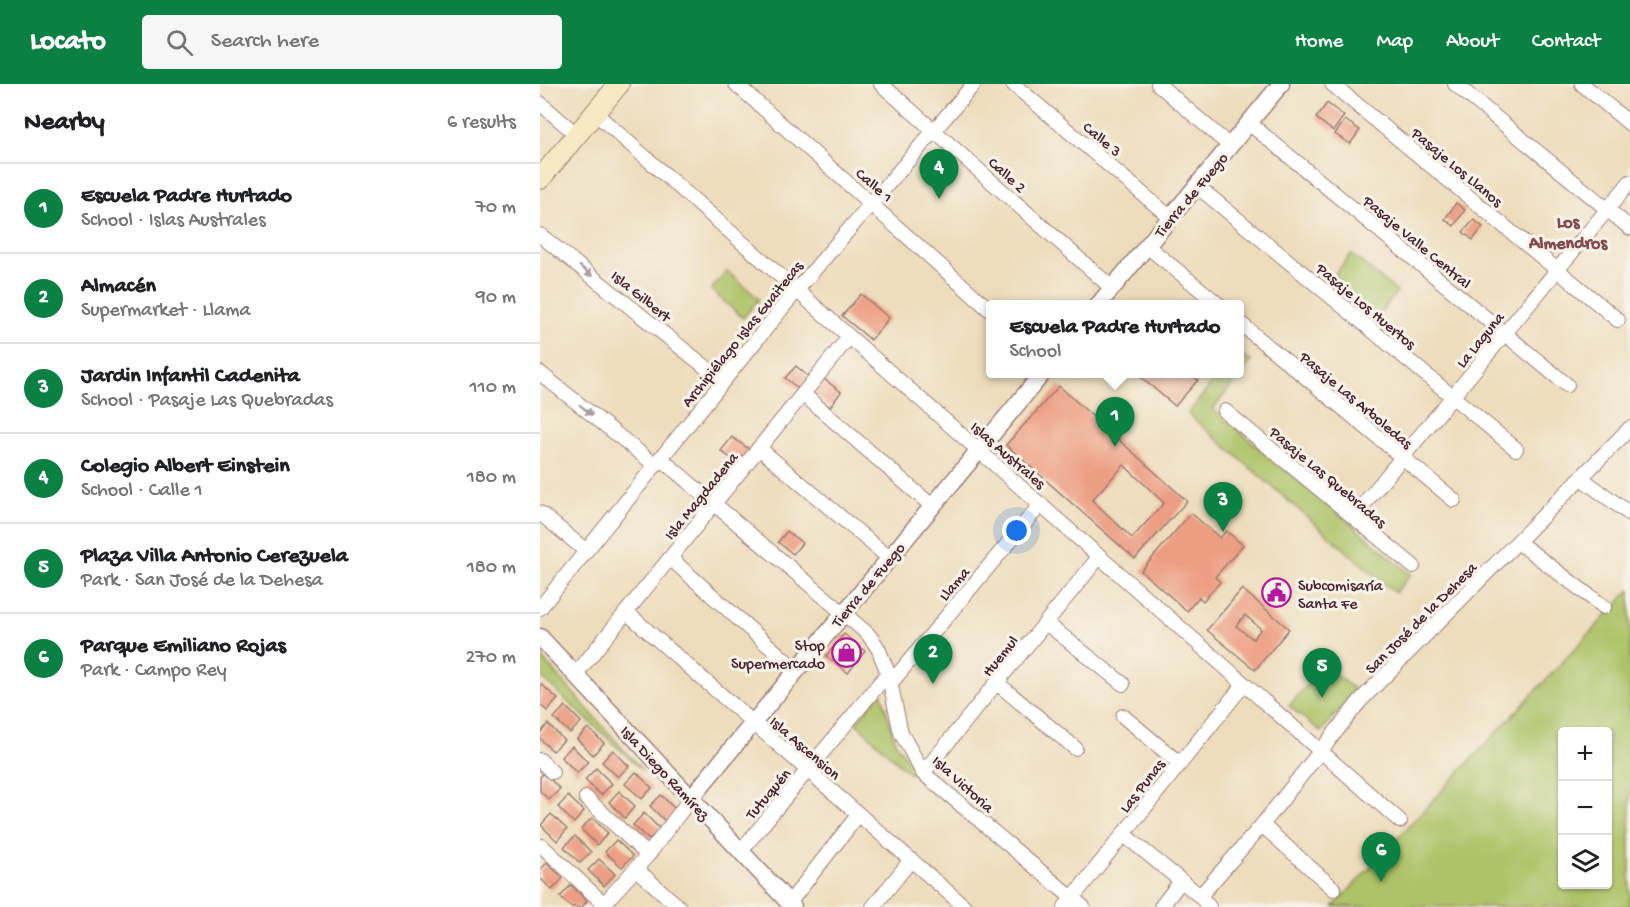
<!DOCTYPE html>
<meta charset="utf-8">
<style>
body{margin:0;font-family:"Gochi Hand",sans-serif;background:#f6f6f6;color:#202124}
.controls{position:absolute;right:18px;bottom:18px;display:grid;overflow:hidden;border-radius:6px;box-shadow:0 2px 4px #0004}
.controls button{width:54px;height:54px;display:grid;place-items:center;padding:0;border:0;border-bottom:2px solid #e0e0e0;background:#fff;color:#202124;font:30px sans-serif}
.you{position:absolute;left:477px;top:447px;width:21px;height:21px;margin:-15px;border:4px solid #fff;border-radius:50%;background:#1a73e8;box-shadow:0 0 0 9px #1a73e833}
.badge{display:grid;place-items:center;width:39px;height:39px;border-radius:50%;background:#0b8043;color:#fff;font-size:20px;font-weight:700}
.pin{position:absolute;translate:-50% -50px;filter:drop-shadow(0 2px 3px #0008)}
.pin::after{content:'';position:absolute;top:32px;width:21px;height:18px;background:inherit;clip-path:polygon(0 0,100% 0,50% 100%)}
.popup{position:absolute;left:446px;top:216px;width:258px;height:78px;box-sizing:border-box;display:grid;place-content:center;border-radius:6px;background:#fff;filter:drop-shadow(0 2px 4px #0005);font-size:20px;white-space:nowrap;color:#757577}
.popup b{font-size:22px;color:#202124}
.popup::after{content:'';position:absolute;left:50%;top:100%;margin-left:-12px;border:12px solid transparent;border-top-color:#fff}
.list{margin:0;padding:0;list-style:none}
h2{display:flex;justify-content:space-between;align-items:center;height:78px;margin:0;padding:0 24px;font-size:26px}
h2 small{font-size:20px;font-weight:400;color:#757577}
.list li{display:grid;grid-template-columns:39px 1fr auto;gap:18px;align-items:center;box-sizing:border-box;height:90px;padding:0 24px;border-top:2px solid #e0e0e0}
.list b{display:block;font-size:22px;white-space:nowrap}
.list p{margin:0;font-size:20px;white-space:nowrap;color:#757577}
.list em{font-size:20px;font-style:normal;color:#757577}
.icon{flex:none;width:33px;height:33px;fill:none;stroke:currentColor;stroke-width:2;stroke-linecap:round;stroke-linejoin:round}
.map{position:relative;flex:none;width:1090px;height:823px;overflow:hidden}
header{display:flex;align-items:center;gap:36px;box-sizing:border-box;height:84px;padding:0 30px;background:#0b8043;color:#fff}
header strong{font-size:28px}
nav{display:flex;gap:33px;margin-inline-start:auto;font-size:21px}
.search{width:420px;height:54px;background:#f6f6f6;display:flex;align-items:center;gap:15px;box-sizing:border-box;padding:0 21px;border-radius:6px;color:#757577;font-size:22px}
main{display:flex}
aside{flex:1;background:#fff}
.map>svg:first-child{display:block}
.green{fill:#adc368;stroke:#7c714a;stroke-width:1.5;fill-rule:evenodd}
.building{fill:#ed9d81;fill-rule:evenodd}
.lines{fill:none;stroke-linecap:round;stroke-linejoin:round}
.minor-casing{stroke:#9c7e74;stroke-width:16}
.tertiary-casing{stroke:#9c7e74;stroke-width:19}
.secondary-casing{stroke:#9c7e74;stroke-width:22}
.minor{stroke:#fff;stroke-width:14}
.tertiary{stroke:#fff;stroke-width:16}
.secondary{stroke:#f7e9c3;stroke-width:20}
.oneway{fill:#ae9aa0}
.labels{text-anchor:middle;stroke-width:6;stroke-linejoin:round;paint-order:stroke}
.street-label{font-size:16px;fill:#4a1f2b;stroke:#f7f3e8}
.poi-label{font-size:16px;fill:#4a1f2b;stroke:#f7f3e8;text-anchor:start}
.neighbourhood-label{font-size:18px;font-weight:bold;fill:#834b49;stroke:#f7f3e8}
</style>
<header>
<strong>Locato</strong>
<div class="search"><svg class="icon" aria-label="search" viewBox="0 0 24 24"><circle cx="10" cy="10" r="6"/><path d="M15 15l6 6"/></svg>Search here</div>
<nav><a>Home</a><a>Map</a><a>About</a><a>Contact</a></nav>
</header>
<main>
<aside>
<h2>Nearby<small>6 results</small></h2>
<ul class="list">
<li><span class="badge">1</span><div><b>Escuela Padre Hurtado</b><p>School · Islas Australes</p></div><em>70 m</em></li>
<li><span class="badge">2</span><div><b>Almacén</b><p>Supermarket · Llama</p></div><em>90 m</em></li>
<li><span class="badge">3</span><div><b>Jardin Infantil Cadenita</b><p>School · Pasaje Las Quebradas</p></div><em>110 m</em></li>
<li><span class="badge">4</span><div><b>Colegio Albert Einstein</b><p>School · Calle 1</p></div><em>180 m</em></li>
<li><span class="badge">5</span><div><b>Plaza Villa Antonio Cerezuela</b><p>Park · San José de la Dehesa</p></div><em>180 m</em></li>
<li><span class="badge">6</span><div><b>Parque Emiliano Rojas</b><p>Park · Campo Rey</p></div><em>270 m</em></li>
</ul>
</aside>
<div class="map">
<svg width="1090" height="823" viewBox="0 0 1090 823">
<rect width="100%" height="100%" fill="#f7f3e8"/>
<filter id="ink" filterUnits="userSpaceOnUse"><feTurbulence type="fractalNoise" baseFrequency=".0167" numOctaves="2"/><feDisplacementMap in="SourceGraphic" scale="12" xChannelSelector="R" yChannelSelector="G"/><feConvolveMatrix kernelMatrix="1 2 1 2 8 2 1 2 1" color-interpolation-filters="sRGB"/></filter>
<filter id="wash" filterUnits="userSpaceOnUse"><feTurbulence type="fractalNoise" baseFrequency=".008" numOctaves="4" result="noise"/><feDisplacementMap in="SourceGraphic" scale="24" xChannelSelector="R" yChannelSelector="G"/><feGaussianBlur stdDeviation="1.35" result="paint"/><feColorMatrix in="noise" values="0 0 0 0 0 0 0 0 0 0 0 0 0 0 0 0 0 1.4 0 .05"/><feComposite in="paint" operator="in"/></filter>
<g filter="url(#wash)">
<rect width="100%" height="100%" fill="#eeddbc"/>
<g class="green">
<polygon points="811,170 857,208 837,233 791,195"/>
<polygon points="187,187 219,215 203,234 171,206"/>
<polygon points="701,270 711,277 673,325 871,490 855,509 648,330 679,290 700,290"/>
<path d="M1090,506V823H793ZM1023,648H1068V800H1023Z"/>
<polygon points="0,572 103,687 0,592"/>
<polygon points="784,581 815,606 781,648 749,622"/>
<polygon points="341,608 356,660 375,685 370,690 316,639"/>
</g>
<g id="blocks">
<g class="building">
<polygon points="787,19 804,32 793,47 776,34"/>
<polygon points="805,36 820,46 810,60 795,50"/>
<polygon points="916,119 925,126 914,142 905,135"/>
<polygon points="934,136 943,143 933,156 923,148"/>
<polygon points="321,210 349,234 331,256 302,232"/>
<polygon points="256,282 270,294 260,306 245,294"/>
<polygon points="597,290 650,290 658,296 635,322"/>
<polygon points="284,295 301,308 290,323 272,309"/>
<path d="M519,302L647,417L595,475L466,361ZM584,381L624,419L592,454L552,416Z"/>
<polygon points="192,353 210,366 199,380 181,367"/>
<polygon points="651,429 680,454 686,447 703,461 675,493 680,498 663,517 659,513 647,527 601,487"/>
<polygon points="247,447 262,459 253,470 238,458"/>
<path d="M702,505L749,545L715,586L667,546ZM705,531L721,545L713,555L696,542Z"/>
<polygon points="304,550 325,567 308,589 286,572"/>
<polygon points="1,600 18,615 7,627 0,620"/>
<polygon points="25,622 41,638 30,649 14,634"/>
<polygon points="8,640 24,656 13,667 0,655 0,649"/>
<polygon points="48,644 64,659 53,671 37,655"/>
<polygon points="32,662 48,678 37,689 21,673"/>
<polygon points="73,666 89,682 78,693 62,678"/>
<polygon points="56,684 72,700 61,711 45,696"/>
<polygon points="96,688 112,704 102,715 85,700"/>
<polygon points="4,689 20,705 9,716 0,707 0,693"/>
<polygon points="79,707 95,722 85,734 69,718"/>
<polygon points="121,711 137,727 126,738 110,722"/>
<polygon points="28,712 44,727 34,739 18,723"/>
<polygon points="104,729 120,745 109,756 93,741"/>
<polygon points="11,730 27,745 17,757 1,741"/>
<polygon points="52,734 68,749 57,761 41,745"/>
<polygon points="35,752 51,768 40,779 24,763"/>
<polygon points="76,756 93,772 82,783 65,768"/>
<polygon points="59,775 75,790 64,802 48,786"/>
<polygon points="7,779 23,794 12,806 0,794 0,786"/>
<polygon points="31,801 47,817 42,823 31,823 20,813"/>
</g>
</g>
</g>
<g filter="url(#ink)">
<use href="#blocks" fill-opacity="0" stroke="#9c7e74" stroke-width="1.5"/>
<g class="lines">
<defs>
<g id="minor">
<polyline points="196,0 450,226"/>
<polyline points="341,0 572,204"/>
<polyline points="473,0 631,134"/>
<polyline points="618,0 690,62"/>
<polyline points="792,0 1078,236"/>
<polyline points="915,0 1090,144"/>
<polyline points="1042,0 1090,40"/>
<polyline points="0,19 37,51"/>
<polyline points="55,29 860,737"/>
<polyline points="709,39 1027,301"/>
<polyline points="657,102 976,365"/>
<polyline points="0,151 183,297"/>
<polyline points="607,162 678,220"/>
<polyline points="700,239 914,416"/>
<polyline points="0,289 115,381"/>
<polyline points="263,310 392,422"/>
<polyline points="685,327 873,482"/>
<polyline points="219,364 349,474"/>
<polyline points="120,374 328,550 338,564 348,589 361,649 383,689 543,823"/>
<polyline points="1041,394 1090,430"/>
<polyline points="0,429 45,466"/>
<polyline points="813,433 1090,98"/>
<polyline points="978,458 1064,523"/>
<polyline points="130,474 256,586"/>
<polyline points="0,524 256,207 434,0"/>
<polyline points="86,528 425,823"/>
<polyline points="506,539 583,600"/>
<polyline points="36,590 309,253"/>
<polyline points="457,599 535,664"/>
<polyline points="350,600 501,420"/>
<polyline points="583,632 639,679"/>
<polyline points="0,676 12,688"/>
<polyline points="383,689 560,472"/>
<polyline points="46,714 108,771"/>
<polyline points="722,741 794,805"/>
<polyline points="583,750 660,812 669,823"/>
<polyline points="2,762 64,820"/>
<polyline points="200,768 348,589"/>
<polyline points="96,785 139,823"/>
<polyline points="660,812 722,741 820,617 1090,344"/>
<polyline points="249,819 319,730"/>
<polyline points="61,823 108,771 151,714"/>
<polyline points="333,823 371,776"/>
<polyline points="525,823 704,600"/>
<polyline points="621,823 641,797"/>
</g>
<g id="tertiary">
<polyline points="559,220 741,0"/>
<polyline points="0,553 253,823"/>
<polyline points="151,714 502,290"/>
</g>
<polyline id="secondary" points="0,95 79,0"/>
</defs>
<use href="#minor" class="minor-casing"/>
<use href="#tertiary" class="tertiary-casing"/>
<use href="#secondary" class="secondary-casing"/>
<use href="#minor" class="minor"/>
<use href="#tertiary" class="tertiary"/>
<use href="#secondary" class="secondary"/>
</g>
<defs><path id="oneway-solid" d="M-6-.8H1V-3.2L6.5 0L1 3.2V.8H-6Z" transform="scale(1.5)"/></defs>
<g class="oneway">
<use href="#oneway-solid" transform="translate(46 187) rotate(39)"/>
<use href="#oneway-solid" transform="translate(46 326) rotate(39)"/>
</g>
</g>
<defs>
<symbol id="civic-ring" viewBox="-11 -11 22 22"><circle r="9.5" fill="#f7f3e8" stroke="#b5179e" stroke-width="1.5"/><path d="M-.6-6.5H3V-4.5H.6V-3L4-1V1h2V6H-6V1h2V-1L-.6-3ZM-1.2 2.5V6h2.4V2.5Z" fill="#b5179e"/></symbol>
<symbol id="shop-ring" viewBox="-11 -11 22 22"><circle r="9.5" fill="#f7f3e8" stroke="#b5179e" stroke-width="1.5"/><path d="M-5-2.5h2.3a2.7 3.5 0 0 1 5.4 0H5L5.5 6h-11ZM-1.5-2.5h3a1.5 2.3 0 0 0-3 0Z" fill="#b5179e"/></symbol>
</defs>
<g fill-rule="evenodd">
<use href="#civic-ring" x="720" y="492" width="33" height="33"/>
<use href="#shop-ring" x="290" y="552" width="33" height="33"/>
</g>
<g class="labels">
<g class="street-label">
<text transform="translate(563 54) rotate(40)" y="6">Calle 3</text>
<text transform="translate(918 82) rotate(40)" y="6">Pasaje Los Llanos</text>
<text transform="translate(468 90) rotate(42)" y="6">Calle 2</text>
<text transform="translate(335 100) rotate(41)" y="6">Calle 1</text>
<text transform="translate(650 110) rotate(-50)" y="6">Tierra de Fuego</text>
<text transform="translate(878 157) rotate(40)" y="6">Pasaje Valle Central</text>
<text transform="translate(102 211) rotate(39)" y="6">Isla Gilbert</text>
<text transform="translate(827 221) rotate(40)" y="6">Pasaje Los Huertos</text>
<text transform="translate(201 249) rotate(-51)" y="6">Archipiélago Islas Guaitecas</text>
<text transform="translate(939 255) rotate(-51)" y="6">La Laguna</text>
<text transform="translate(817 315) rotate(40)" y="6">Pasaje Las Arboledas</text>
<text transform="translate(469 370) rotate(41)" y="6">Islas Australes</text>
<text transform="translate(789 392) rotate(40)" y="6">Pasaje Las Quebradas</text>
<text transform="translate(160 411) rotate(-51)" y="6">Isla Magdadena</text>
<text transform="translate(413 499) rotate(-50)" y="6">Llama</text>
<text transform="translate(327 500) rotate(-50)" y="6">Tierra de Fuego</text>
<text transform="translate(880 533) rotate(-45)" y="6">San José de la Dehesa</text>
<text transform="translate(459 571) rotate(-51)" y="6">Huemul</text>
<text transform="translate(266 663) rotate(41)" y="6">Isla Ascension</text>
<text transform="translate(126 688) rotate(47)" y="6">Isla Diego Ramírez</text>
<text transform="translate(424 699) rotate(42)" y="6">Isla Victoria</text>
<text transform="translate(601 701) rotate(-52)" y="6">Las Punas</text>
<text transform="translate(227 709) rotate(-50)" y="6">Tutuquén</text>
</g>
<g class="poi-label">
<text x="758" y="506">Subcomisaría<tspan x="758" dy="18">Santa Fe</tspan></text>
<text x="285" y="566" text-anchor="end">Stop<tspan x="285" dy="18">Supermercado</tspan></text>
</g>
<g class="neighbourhood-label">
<text x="1028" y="143">Los<tspan x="1028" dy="21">Almendros</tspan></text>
</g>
</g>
</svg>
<div class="controls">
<button>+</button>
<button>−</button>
<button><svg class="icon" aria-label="layers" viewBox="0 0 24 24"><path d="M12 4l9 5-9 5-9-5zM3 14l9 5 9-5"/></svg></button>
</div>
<div class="you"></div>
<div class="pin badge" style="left:575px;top:363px">1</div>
<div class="popup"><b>Escuela Padre Hurtado</b>School</div>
<div class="pin badge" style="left:393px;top:600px">2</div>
<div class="pin badge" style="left:683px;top:448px">3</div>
<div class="pin badge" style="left:399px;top:115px">4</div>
<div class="pin badge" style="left:782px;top:614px">5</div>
<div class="pin badge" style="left:841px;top:798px">6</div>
</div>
</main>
